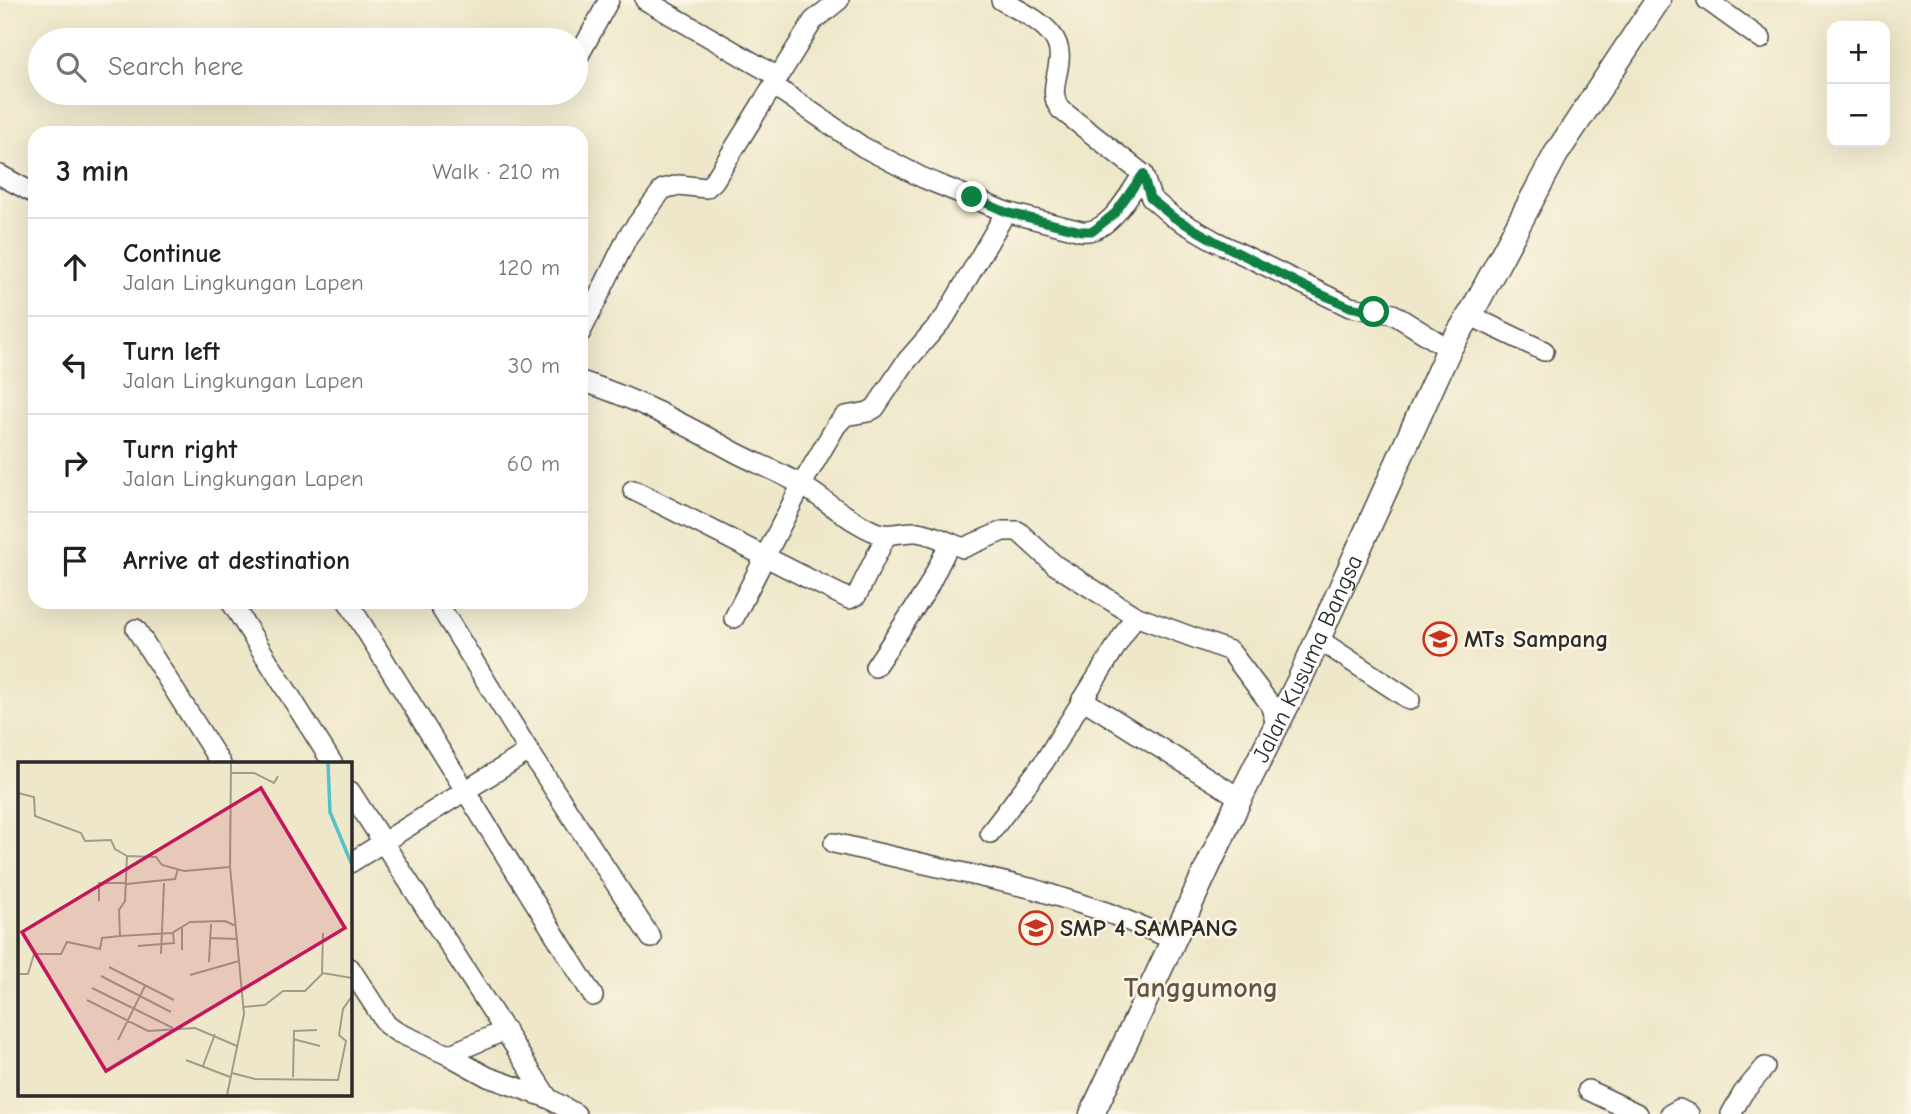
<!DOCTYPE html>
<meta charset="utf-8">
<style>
body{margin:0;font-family:"Comic Neue",sans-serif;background:#f6f6f6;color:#202124}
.controls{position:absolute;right:21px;top:21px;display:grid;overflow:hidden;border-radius:14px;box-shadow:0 7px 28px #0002}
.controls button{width:63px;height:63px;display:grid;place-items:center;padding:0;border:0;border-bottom:2px solid #e0e0e0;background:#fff;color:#202124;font:35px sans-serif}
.stop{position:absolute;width:21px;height:21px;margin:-16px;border:5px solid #0b8043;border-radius:50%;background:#fff}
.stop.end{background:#0b8043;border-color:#fff;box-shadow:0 2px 7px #0008}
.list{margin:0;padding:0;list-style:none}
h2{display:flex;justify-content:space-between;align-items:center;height:91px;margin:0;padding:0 28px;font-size:30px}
h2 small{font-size:23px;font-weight:400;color:#757577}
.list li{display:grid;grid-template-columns:46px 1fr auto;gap:21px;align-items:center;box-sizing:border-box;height:98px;padding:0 28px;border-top:2px solid #e0e0e0}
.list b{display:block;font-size:26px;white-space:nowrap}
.list p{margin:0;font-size:23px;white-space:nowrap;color:#757577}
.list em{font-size:23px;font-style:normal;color:#757577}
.icon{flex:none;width:38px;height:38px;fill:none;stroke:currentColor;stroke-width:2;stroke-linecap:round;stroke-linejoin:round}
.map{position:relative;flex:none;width:1911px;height:1114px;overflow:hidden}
.search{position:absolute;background:#fff;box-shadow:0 7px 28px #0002;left:28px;top:28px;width:560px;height:77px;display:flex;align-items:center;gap:18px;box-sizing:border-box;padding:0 24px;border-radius:38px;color:#757577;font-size:26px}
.panel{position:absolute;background:#fff;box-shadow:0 7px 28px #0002;left:28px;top:126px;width:560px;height:483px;border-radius:21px}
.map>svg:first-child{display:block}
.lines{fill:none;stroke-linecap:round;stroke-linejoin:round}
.minor-casing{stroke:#484743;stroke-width:22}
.major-casing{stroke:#484743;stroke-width:27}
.minor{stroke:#fff;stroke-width:19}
.major{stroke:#fff;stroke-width:24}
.route{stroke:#0b8043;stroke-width:9}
.labels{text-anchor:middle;stroke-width:5;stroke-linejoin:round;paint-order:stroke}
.poi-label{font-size:24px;font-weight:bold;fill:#2b2b2b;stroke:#fcf5e5;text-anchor:start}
.street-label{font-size:24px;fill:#2b2b2b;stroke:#fcf5e5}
.quarter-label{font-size:28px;font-weight:bold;fill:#645345;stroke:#fcf5e5}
.inset-river{fill:none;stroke:#54c2ca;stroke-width:3.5}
.inset-road{fill:none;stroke:#a09c8a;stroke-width:2}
.view{fill:#c2185b;fill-opacity:0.15;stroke:#c2185b;stroke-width:3.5}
.inset-edge{fill:none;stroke:#2b2b2b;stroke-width:3.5}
</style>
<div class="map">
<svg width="1911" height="1114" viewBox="0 0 1911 1114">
<rect width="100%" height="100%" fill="#fcf5e5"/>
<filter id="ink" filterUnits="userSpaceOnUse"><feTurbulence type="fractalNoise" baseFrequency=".0143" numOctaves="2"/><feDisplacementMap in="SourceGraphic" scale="14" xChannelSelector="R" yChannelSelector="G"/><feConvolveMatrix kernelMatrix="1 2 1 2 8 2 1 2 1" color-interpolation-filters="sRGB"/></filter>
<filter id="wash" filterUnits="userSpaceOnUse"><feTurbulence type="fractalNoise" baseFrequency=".00686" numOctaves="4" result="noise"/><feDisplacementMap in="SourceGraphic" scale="28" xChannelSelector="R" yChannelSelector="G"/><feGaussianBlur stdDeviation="1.57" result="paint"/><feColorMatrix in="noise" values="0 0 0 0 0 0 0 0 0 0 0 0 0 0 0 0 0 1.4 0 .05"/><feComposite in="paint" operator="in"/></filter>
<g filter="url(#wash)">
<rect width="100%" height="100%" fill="#eee7c9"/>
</g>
<g filter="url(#ink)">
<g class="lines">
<defs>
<g id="minor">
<polyline points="645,0 778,77"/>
<path d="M1001,0C1018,10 1039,19 1052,35C1072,61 1043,86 1060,109L1143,174L1151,198L1173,217L1215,241L1350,307L1393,314L1449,349"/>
<polyline points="1707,0 1761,39"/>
<polyline points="576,61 609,0"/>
<path d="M774,86L863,147L923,178L1006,212L1081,231C1109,235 1129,194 1143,174"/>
<polyline points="0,175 35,194"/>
<polyline points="1469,315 1544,351"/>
<polyline points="581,332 628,236 663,189 679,185 706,188 714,181 813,21 839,0"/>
<path d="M581,381C635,398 682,423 731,450C754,463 781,472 803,486C827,501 849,521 875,532C890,538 902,531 917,532C933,534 948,542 963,548L1003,531H1018L1055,565L1135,616L1230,651L1270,704L1276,724"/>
<polyline points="633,490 849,599 857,595 886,536"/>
<polyline points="231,602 333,764"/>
<polyline points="348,602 593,996"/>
<polyline points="437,602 529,751 651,938"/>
<polyline points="734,618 802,484 836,426 845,416 868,412 875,408 905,363 945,317 1006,212"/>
<polyline points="136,629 221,764"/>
<polyline points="1318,639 1410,700"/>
<polyline points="875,667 926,591 950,543"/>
<polyline points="1082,699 1240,798"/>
<polyline points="350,791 548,1098"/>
<polyline points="990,833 1044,762 1135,616"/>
<polyline points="834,843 1034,889 1106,912 1175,940"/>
<polyline points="350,863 529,751"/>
<polyline points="350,968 387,1025 397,1032 448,1055 488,1077 548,1098 576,1114"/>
<polyline points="448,1055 506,1030"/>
<polyline points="1588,1090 1638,1114"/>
<polyline points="1670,1114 1679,1109 1689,1114"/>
<polyline points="1731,1114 1743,1093 1765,1067"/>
</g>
<g id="major">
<path id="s1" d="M1092,1114L1240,798L1299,681L1449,349L1474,308L1556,154L1658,0"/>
</g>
</defs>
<use href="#minor" class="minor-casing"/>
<use href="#major" class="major-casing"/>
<use href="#minor" class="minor"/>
<use href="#major" class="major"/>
</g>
</g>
<g class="lines" filter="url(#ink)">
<polyline class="route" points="972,197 1006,212 1081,231 1093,231 1115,213 1143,174 1150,198 1173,217 1215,241 1312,290 1350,307 1374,312"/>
</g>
<defs>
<symbol id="school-ring" viewBox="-11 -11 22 22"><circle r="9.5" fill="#fcf5e5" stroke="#c8321e" stroke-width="1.5"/><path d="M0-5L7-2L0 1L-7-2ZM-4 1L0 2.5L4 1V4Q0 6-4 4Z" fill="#c8321e"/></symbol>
</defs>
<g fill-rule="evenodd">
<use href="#school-ring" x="1421" y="620" width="38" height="38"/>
<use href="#school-ring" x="1017" y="909" width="38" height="38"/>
</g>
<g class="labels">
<g class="poi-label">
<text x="1464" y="647">MTs Sampang</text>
<text x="1060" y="936">SMP 4 SAMPANG</text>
</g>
<g class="street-label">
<text dy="8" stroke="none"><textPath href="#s1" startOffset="504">Jalan Kusuma Bangsa</textPath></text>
</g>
<g class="quarter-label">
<text x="1201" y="997">Tanggumong</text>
</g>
</g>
<g transform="translate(18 762)">
<rect width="334" height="334" fill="#eee7c9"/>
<path class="inset-river" d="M310,1L312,50L334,103"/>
<path class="inset-road" d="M213,11H236L256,21L260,14M0,31L16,35L17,54L63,71L67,79L93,78L97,87L109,94M212,105L166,109L144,103L138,95L109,94L107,139L101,148L102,174L154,171L172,160L207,159L218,164M108,122L157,117L160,107M81,139V121H107M164,166V188M192,176L219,177M120,184L156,181L155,170M143,192L146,121M191,200L193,162M91,205L156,238M304,211L305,171M0,212H10L16,192H43L49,180L82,187L84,176L102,174M172,213L221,199M83,214L153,250M74,226L155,266M69,238L130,269L177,266L219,284M226,245L247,243L265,229H287L305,211L334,216M275,277L302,284M100,278L127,224M168,298L212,315M185,304L197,272M214,311L237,317L320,318L328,279L321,273L325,247L334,234M275,315L276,269L299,268M209,333L226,252L212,105L213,1"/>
<path class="view" d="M243,26L327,166L88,309L4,170Z"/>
<rect width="334" height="334" class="inset-edge"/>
</g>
</svg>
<div class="controls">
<button>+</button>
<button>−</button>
</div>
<div class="stop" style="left:1374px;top:312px"></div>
<div class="stop end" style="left:972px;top:197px"></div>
<div class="search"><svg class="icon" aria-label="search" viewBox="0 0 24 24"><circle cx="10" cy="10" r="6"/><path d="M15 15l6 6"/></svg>Search here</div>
<section class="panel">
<h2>3 min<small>Walk · 210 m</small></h2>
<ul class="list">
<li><svg class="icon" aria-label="ahead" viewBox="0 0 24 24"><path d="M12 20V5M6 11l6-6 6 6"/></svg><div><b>Continue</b><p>Jalan Lingkungan Lapen</p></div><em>120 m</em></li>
<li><svg class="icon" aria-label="left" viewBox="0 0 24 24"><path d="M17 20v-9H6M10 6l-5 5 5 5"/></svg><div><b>Turn left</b><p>Jalan Lingkungan Lapen</p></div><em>30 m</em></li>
<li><svg class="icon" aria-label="right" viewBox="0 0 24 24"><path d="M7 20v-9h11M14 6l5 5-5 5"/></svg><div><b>Turn right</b><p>Jalan Lingkungan Lapen</p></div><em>60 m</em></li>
<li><svg class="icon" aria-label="arrive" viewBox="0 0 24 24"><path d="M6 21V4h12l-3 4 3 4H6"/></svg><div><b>Arrive at destination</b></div></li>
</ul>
</section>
</div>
